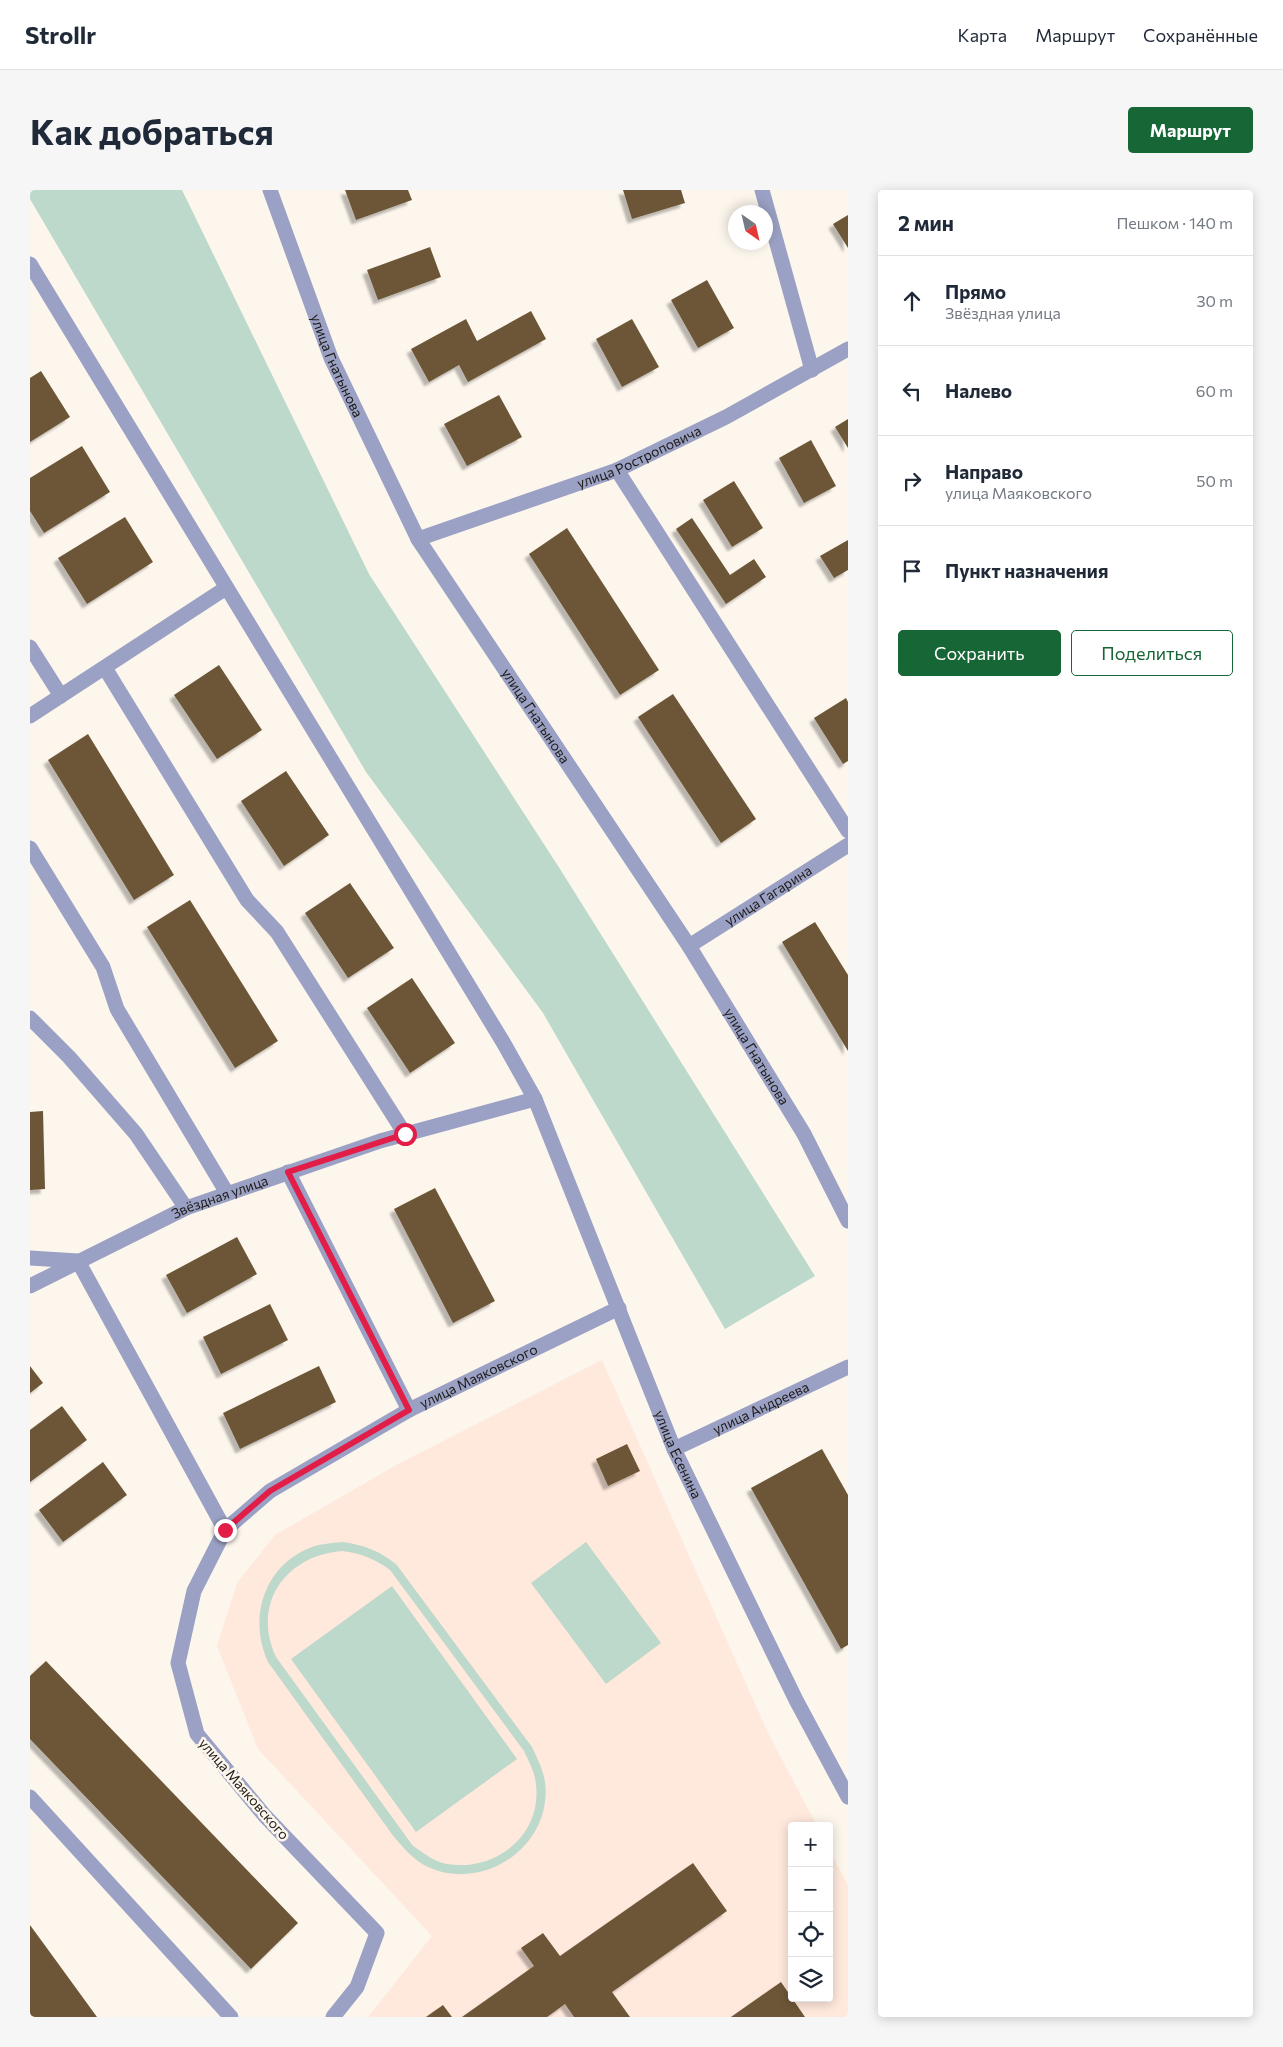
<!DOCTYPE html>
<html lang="ru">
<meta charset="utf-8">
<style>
body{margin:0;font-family:Commissioner,sans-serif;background:#f6f6f7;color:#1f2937}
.controls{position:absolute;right:15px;bottom:15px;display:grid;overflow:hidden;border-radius:5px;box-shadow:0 2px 12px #0003}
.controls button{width:45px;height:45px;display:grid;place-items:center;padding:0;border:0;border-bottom:1px solid #e0e1e3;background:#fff;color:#1f2937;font:25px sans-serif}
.compass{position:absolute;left:698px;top:15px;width:45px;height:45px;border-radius:50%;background:#fff;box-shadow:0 2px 12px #0003;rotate:146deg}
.stop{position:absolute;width:15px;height:15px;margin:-11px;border:4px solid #e11d48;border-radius:50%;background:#fff}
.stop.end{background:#e11d48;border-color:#fff;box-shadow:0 1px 5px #0008}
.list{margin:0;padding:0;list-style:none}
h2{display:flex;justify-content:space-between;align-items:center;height:65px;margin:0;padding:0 20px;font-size:21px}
h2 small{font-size:16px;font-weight:400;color:#747a83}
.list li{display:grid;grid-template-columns:32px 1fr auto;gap:15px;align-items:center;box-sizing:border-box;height:90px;padding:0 20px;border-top:1px solid #e0e1e3}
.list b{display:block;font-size:19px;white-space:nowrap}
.list p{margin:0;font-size:16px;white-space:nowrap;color:#747a83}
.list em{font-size:16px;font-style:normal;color:#747a83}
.actions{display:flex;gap:10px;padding:15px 20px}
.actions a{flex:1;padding:11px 0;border:1px solid #176635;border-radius:5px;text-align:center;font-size:18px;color:#176635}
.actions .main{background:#176635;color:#fff}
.icon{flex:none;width:28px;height:28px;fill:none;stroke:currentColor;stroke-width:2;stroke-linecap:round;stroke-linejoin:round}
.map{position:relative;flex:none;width:818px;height:1827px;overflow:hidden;border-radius:5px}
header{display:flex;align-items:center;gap:30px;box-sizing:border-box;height:70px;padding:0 25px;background:#fff;border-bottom:1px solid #e0e1e3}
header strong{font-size:24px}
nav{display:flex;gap:28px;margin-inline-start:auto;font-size:18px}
.intro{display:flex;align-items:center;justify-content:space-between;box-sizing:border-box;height:120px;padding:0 30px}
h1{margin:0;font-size:35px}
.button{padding:12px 22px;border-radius:5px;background:#176635;color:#fff;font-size:18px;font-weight:700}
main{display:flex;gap:30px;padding:0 30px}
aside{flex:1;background:#fff;border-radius:5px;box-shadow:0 2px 12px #0003}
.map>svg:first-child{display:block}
.education{fill:#ffe8dc}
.green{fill:#bcd9cb;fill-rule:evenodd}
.building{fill:#6d5737;filter:url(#shadow)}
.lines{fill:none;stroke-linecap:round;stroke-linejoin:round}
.minor{stroke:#9ba1c4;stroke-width:15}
.route{stroke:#e11d48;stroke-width:6}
.labels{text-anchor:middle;stroke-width:5;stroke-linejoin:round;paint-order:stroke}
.street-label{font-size:14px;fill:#1d1b18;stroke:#fdf6ed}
</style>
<header>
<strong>Strollr</strong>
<nav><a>Карта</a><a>Маршрут</a><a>Сохранённые</a></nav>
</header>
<div class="intro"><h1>Как добраться</h1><a class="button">Маршрут</a></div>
<main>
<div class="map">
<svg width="818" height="1827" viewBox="0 0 818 1827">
<defs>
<filter id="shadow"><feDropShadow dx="-4.5" dy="4.5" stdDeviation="1" flood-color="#0004"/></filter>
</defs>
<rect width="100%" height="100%" fill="#fdf6ed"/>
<polygon class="education" points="572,1170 738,1543 787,1636 762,1636 762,1808 799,1808 799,1660 818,1695 818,1827 338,1827 402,1746 228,1559 187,1456 207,1393 245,1345 368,1274"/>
<g class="green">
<polygon points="0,0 152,0 339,384 530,679 785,1086 695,1139 513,823 336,582 0,9"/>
<path d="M313,1352C334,1355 349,1361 366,1374L502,1557C507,1568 513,1579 515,1592C523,1657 451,1705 394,1675C382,1668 373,1657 364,1647L238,1472C219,1431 232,1380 275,1360C287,1354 300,1353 313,1352ZM312,1361C331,1363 345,1369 360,1380L494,1561C499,1572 505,1582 506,1594C512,1645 466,1682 417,1674C404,1672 394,1663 383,1656L246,1467C221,1414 256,1365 312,1361Z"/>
<polygon points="556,1352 631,1453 576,1494 501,1393"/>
<polygon points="362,1396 487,1569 386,1642 261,1469"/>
</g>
<g class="building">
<polygon points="315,0 378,0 382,10 326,30"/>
<polygon points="593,0 651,0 655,13 602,29"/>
<polygon points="818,25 818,58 803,34"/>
<polygon points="400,57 411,87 348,110 337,80"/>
<polygon points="677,90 704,138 668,158 641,110"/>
<polygon points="501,121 516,149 438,192 429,175 399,192 381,159 436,129 447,151"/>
<polygon points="602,129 629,177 592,197 566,149"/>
<polygon points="11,181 40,227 0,252 0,188"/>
<polygon points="469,205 492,247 437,276 414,234"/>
<polygon points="818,229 818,258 805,237"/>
<polygon points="781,250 806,296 774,313 749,268"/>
<polygon points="52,256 80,302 14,343 0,321 0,288"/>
<polygon points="704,291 733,338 702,357 673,310"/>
<polygon points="95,327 123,372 57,414 28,368"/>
<polygon points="662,328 700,385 724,369 736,387 696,414 646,339"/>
<polygon points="537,338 629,480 590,505 499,364"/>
<polygon points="818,350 818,380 804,388 790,366"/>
<polygon points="189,475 232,540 187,569 144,505"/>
<polygon points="643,504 726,629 691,653 608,527"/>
<polygon points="816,508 818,512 818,571 813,574 784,528"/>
<polygon points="58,544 144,685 104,710 18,570"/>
<polygon points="256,581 299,645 254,676 211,611"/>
<polygon points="320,693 364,758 318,788 275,723"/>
<polygon points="160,710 248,851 205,878 117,737"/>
<polygon points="785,732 818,785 818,861 752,752"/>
<polygon points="382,788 425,853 380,883 337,818"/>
<polygon points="13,921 15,999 0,1000 0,922"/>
<polygon points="405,998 465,1111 423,1133 364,1019"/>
<polygon points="207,1047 227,1084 157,1123 136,1085"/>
<polygon points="240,1114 258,1150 191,1184 173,1147"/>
<polygon points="0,1176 13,1193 0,1203"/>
<polygon points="289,1176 306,1212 210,1259 193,1223"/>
<polygon points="32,1216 57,1250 0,1292 0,1240"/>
<polygon points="597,1254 610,1281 578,1296 566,1269"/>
<polygon points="792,1259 818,1305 818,1455 811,1459 721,1298"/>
<polygon points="73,1272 97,1305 33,1352 9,1320"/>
<polygon points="16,1471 268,1733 221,1779 0,1549 0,1486"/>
<polygon points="663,1673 697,1721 582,1802 600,1827 544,1827 535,1814 517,1827 432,1827 504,1776 491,1758 513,1743 530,1766"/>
<polygon points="0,1735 19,1761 67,1827 0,1827"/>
<polygon points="751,1792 775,1827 701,1827"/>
<polygon points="413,1815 422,1827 396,1827"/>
</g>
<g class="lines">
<g class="minor">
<path id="s1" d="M240,0L301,168L388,349L659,756L774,944L818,1031"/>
<polyline points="732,0 782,180"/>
<path id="s2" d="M0,74L473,852L505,909L644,1259L766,1510L818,1607"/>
<polyline points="587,280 818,641"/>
<path id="s3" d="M388,349L587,280L696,227L818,159"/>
<polyline points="0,457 31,506"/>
<polyline points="75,478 217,710 247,742 375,944"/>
<polyline points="0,526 196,398"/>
<polyline points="0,658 73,777 87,819 197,1003"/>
<path id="s4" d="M659,756L818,655"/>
<polyline points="0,828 39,867 106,944 156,1018"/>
<polyline points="258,982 379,1220"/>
<polyline points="0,1068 48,1071 195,1340"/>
<path id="s5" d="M0,1096L156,1018L350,951L505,909"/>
<path id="s6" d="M644,1259L818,1177"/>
<polyline points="0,1607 201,1827"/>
<path id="s7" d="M303,1827L327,1797L347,1743L235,1626L167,1544L148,1473L164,1401L195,1340L240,1301L379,1220L589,1118"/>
</g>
</g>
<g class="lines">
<polyline class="route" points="195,1340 240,1301 379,1220 258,982 375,944"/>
</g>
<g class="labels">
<g class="street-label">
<text dy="5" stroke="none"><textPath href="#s1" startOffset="188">улица Гнатынова</textPath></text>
<text dy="5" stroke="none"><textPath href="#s3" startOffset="236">улица Ростроповича</textPath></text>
<text dy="5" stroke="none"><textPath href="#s1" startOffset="592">улица Гнатынова</textPath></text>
<text dy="5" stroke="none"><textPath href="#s4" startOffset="94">улица Гагарина</textPath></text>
<text dy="5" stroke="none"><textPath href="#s1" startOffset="998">улица Гнатынова</textPath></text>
<text dy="5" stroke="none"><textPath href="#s5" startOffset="210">Звёздная улица</textPath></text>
<text dy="5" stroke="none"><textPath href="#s7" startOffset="878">улица Маяковского</textPath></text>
<text dy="5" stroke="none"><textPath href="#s6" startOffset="96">улица Андреева</textPath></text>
<text dy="5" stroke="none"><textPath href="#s2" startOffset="1359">улица Есенина</textPath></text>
<text transform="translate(214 1599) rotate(49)" y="5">улица Маяковского</text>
</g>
</g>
</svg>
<div class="controls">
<button>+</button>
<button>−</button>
<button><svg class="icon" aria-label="locate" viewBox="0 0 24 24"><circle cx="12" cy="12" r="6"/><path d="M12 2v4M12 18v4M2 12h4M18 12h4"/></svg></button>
<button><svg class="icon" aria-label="layers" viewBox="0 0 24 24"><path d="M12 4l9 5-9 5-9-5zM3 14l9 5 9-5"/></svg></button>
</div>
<svg class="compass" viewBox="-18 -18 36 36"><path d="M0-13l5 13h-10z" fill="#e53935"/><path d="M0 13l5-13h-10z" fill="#747a83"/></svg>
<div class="stop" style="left:375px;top:944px"></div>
<div class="stop end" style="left:195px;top:1340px"></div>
</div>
<aside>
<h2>2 мин<small>Пешком · 140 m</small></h2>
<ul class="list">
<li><svg class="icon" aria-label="ahead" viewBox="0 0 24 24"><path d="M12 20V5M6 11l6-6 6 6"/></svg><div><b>Прямо</b><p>Звёздная улица</p></div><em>30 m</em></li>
<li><svg class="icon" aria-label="left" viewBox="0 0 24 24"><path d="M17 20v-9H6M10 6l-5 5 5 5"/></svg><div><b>Налево</b></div><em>60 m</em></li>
<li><svg class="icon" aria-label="right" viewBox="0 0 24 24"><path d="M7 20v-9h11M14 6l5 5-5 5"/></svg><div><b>Направо</b><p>улица Маяковского</p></div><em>50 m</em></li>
<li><svg class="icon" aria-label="arrive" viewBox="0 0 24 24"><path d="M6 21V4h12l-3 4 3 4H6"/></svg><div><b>Пункт назначения</b></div></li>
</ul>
<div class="actions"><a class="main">Сохранить</a><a>Поделиться</a></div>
</aside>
</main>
